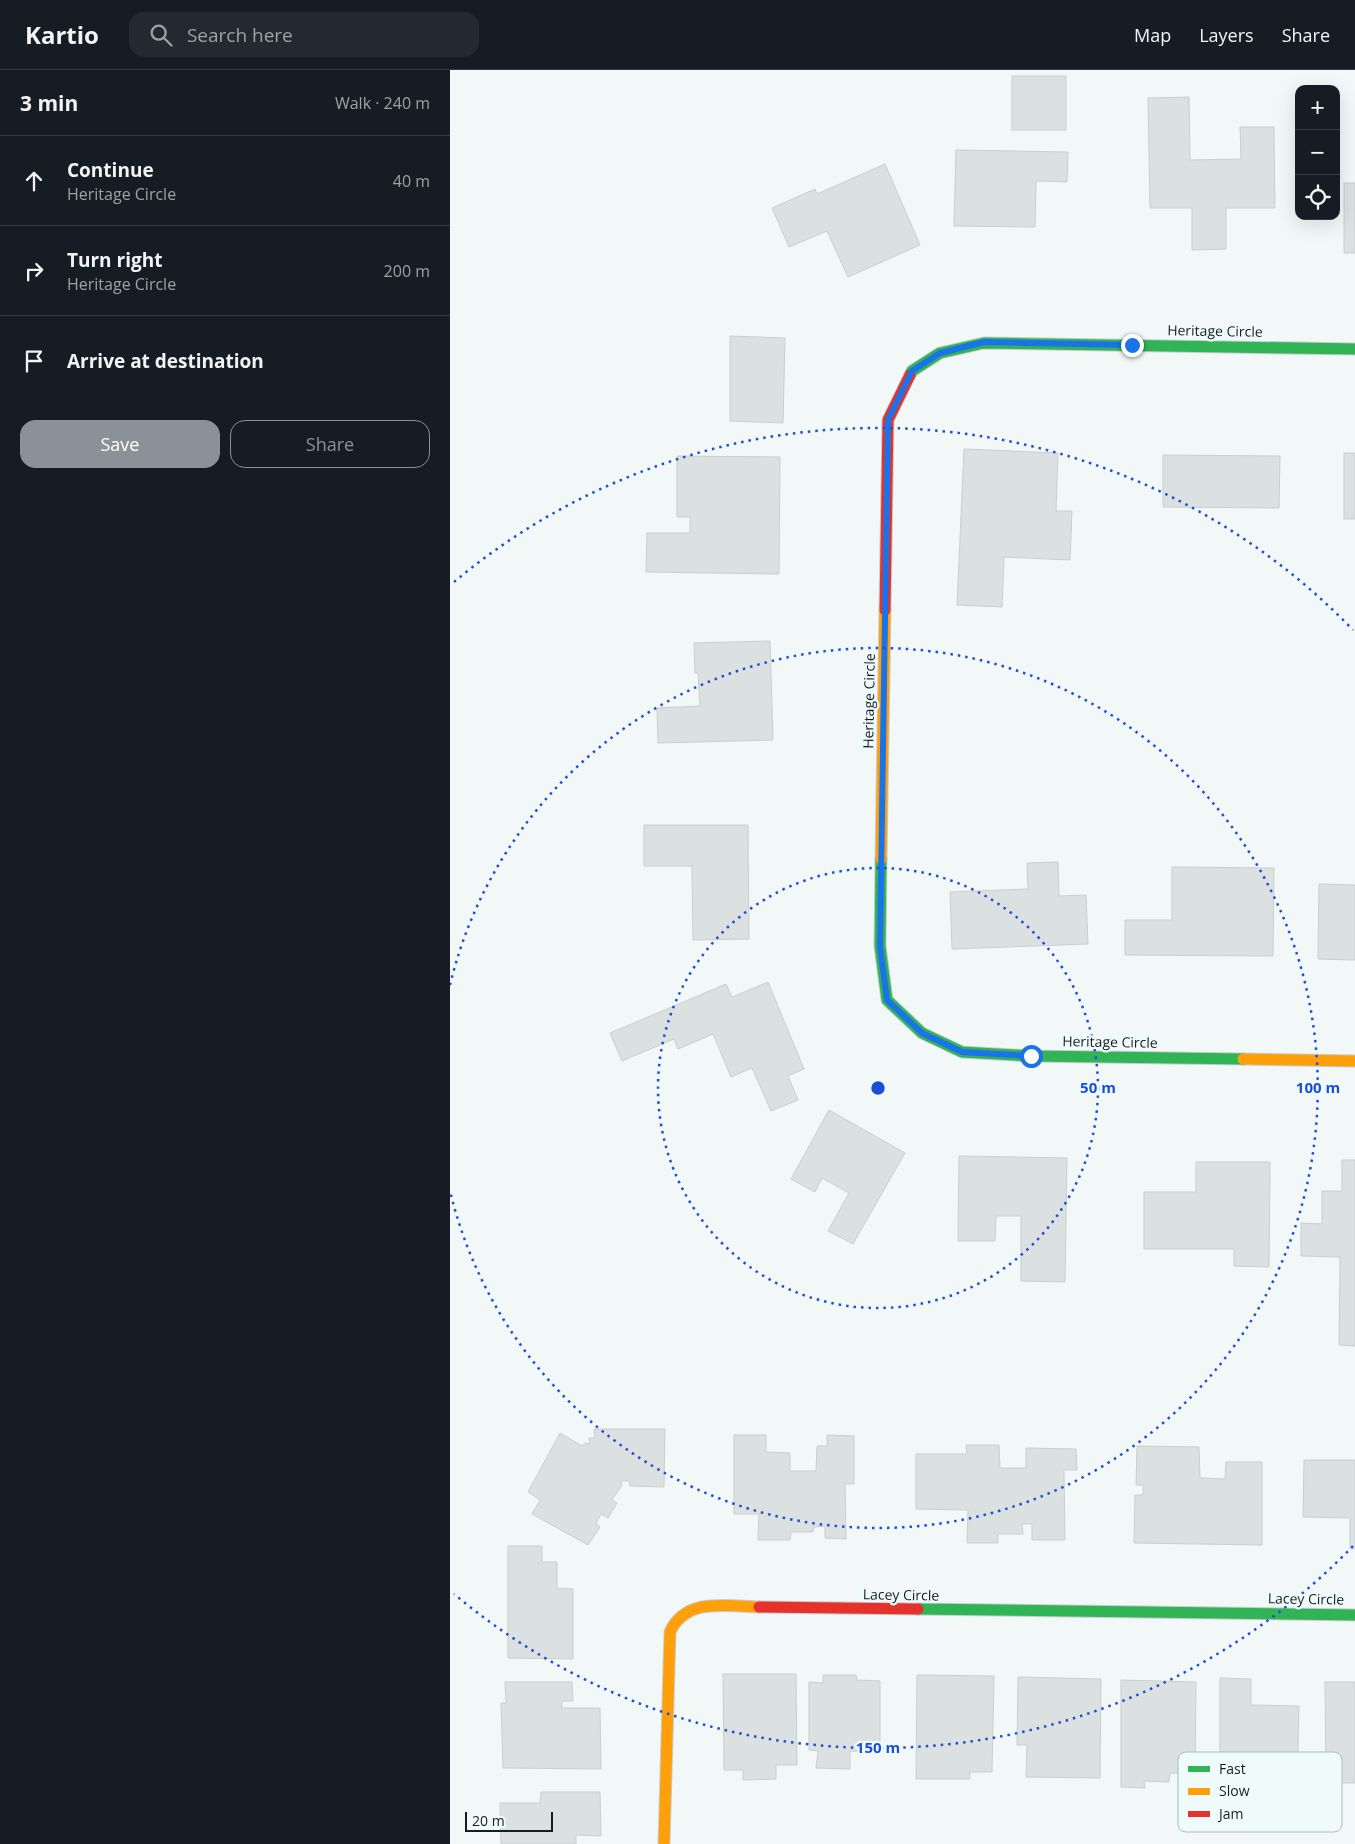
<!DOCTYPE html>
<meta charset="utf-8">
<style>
body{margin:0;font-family:"Open Sans",sans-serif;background:#242831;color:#f1f3f6}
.controls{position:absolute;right:15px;top:15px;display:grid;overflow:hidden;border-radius:10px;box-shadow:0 5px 20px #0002}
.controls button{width:45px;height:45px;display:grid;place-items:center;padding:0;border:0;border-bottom:1px solid #363941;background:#171b24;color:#f1f3f6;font:25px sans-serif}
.scale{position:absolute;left:15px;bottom:12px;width:88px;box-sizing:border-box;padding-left:5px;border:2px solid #191d1d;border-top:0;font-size:14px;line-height:18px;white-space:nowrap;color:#191d1d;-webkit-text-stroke:4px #effbfb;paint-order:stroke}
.stop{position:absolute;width:15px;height:15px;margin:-11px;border:4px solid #1a73e8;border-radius:50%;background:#fff}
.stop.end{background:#1a73e8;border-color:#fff;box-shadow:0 1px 5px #0008}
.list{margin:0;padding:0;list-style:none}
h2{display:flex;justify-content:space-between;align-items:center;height:65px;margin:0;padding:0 20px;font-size:21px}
h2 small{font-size:16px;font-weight:400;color:#9ea1a6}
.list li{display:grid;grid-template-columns:32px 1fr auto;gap:15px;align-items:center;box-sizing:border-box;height:90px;padding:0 20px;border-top:1px solid #363941}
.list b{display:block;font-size:19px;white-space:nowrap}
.list p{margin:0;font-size:16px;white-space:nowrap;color:#9ea1a6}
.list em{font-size:16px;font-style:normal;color:#9ea1a6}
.actions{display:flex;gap:10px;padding:15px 20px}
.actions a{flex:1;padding:11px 0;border:1px solid #8c9099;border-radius:15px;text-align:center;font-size:18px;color:#8c9099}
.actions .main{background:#8c9099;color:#fff}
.icon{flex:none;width:28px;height:28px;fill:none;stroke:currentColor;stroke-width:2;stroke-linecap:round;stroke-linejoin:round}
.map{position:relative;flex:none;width:905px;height:1774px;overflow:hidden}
header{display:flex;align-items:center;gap:30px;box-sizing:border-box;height:70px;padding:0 25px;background:#171b24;border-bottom:1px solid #363941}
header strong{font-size:24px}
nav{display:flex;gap:28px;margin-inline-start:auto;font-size:18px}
.search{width:350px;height:45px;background:#242831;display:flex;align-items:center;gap:12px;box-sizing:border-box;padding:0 18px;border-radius:15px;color:#9ea1a6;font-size:19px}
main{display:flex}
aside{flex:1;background:#171b24}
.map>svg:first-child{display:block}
.building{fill:#dbe0e0;stroke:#c9cece}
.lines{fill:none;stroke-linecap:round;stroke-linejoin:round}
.fast-casing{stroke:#c8cdcd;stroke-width:13}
.slow-casing{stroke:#c8cdcd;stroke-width:13}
.jam-casing{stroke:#c8cdcd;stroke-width:13}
.fast{stroke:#30b455;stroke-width:11}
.slow{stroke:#ff9f0a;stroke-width:11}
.jam{stroke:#e5322d;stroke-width:11}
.route{stroke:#1a73e8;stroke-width:6}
.ring{fill:none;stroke:#1d4ed8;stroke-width:2.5;stroke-dasharray:2.5 5}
.labels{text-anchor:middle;stroke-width:4.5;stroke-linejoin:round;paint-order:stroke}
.street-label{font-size:14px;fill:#191d1d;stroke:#effbfb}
.key{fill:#effbfb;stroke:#afb8b8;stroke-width:1}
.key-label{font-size:14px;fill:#191d1d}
.centre{fill:#1d4ed8;stroke:#effbfb;stroke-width:2.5}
.ring-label{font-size:15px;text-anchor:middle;font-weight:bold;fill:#1d4ed8;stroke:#effbfb;stroke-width:4.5;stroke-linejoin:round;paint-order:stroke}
</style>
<header>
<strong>Kartio</strong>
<div class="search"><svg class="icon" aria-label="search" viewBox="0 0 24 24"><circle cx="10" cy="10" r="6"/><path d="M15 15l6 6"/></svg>Search here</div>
<nav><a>Map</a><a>Layers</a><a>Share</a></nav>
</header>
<main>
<aside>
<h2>3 min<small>Walk · 240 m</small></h2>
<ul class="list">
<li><svg class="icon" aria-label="ahead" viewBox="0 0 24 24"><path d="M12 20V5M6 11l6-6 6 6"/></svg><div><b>Continue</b><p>Heritage Circle</p></div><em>40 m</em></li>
<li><svg class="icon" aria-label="right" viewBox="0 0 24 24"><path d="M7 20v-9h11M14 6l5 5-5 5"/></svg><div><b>Turn right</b><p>Heritage Circle</p></div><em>200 m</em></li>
<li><svg class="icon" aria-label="arrive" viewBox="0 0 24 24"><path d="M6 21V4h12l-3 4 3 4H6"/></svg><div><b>Arrive at destination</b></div></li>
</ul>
<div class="actions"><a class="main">Save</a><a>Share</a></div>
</aside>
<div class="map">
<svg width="905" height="1774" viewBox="0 0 905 1774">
<rect width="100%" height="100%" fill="#f2f8f8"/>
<g class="building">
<rect x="562" y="6" width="54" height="54"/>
<polygon points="739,27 740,90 791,89 790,57 824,57 825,138 776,138 776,179 742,180 742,138 700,138 698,28"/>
<polygon points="506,80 618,82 617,112 586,111 585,157 504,156"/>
<polygon points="435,94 470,175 398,207 377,161 339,177 322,138 365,119 367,124"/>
<rect x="894" y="113" width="11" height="70"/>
<polygon points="280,266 335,268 333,353 280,351"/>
<polygon points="514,379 608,383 606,441 622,441 620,490 554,487 552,537 507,535"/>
<rect x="894" y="383" width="11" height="66"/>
<polygon points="713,385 830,386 829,438 713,437"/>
<polygon points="227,386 330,387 329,504 196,502 197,463 240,463 240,447 227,447"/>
<polygon points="320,571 323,670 208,673 207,638 250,636 248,603 245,603 244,573"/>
<polygon points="194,755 298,755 299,869 243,870 242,796 194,796"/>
<polygon points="608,792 609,826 636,825 638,874 502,879 500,822 578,819 577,793"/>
<polygon points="722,797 824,798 823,886 675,885 675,850 722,850"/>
<polygon points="869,814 905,815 905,890 868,889"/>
<polygon points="318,912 354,999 338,1006 348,1030 321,1041 302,998 281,1007 263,964 228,979 224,969 172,991 160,963 276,914 282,927"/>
<polygon points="379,1040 455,1083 403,1174 378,1161 399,1123 372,1108 365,1122 341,1109"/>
<polygon points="509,1086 617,1088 615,1212 571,1211 571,1146 546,1146 545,1171 508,1171"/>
<polygon points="892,1090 905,1090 905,1276 889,1275 890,1187 851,1186 851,1153 872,1154 872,1121 892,1121"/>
<polygon points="746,1092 820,1092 819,1197 784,1196 784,1179 694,1179 694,1122 746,1122"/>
<polygon points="144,1359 215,1359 214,1417 180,1416 179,1411 171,1411 172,1415 162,1430 167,1433 158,1448 151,1444 146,1453 150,1457 138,1475 82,1444 90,1430 78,1422 110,1363 132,1376 135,1373 140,1374 139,1368 145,1368"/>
<polygon points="284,1365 316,1365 316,1382 340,1383 340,1401 366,1401 367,1376 377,1376 377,1365 404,1366 404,1414 395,1414 396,1469 375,1468 375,1456 364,1457 363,1462 341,1462 340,1470 308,1470 309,1444 284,1444"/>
<polygon points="516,1375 549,1375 550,1398 576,1398 576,1378 626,1379 627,1400 614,1400 615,1470 582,1470 582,1454 572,1454 573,1464 548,1464 548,1473 517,1473 518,1440 466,1439 466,1384 517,1384"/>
<polygon points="687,1376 749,1377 750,1408 775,1409 776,1392 812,1392 812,1475 684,1473 685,1425 693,1425 693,1415 686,1415"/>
<polygon points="854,1390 905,1390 905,1479 900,1479 900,1448 853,1447"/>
<polygon points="58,1476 92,1476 92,1492 107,1492 107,1518 123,1519 123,1589 58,1588"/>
<polygon points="273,1604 346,1604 347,1695 326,1695 326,1709 293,1710 293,1700 274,1700"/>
<polygon points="373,1605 406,1605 407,1610 430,1611 430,1682 400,1681 400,1699 366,1698 368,1681 359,1680 359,1612 373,1613"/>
<polygon points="467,1605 544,1606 542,1702 520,1702 520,1709 466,1709"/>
<polygon points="568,1607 651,1609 650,1708 576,1707 577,1675 567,1675"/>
<polygon points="770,1608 801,1609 801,1635 849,1636 847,1722 823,1723 823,1713 787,1712 787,1705 770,1705"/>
<polygon points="671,1610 746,1612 745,1704 720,1703 719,1712 694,1711 695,1718 671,1717"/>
<polygon points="55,1612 122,1612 123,1631 112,1631 112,1638 150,1638 151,1699 53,1698 51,1633 56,1633"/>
<polygon points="875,1612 905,1612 905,1713 876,1713"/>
<polygon points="91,1722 150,1722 151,1766 126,1765 126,1774 51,1774 50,1733 90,1733"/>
</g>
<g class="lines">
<defs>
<g id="fast">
<polyline points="460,305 462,301 490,283 534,273 905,279"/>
<polyline points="431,789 430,876 437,930 472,963 512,982 581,986 793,989"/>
<polyline points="468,1539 905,1545"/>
</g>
<g id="slow">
<polyline points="431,789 435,540"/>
<polyline points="793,989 905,991"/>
<path d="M214,1774L220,1562C236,1527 277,1536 309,1537"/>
</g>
<g id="jam">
<polyline points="435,540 438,350 460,305"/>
<polyline points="309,1537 468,1539"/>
</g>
</defs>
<use href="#fast" class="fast-casing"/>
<use href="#slow" class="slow-casing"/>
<use href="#jam" class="jam-casing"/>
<use href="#fast" class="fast"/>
<use href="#slow" class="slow"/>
<use href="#jam" class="jam"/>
</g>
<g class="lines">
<polyline class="route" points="581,986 512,982 472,963 437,930 430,876 438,350 462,301 490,283 534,272 682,275"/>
</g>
<g class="ring">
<circle cx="428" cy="1018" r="220"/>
<path d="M0 915A440 440 0 1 1 0 1121"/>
<path d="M903 1476A660 660 0 0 1 4 1524M4 512A660 660 0 0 1 903 560"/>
</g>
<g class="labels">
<g class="street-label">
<text transform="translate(765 261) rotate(1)" y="5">Heritage Circle</text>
<text transform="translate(419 631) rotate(-89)" y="5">Heritage Circle</text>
<text transform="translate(660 972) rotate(1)" y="5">Heritage Circle</text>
<text transform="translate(451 1525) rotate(1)" y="5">Lacey Circle</text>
<text transform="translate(856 1529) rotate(1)" y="5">Lacey Circle</text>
</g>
</g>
<rect x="728" y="1682" width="164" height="80" rx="8" class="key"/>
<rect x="738" y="1696" width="22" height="6" fill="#30b455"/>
<rect x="738" y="1718" width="22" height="7" fill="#ff9f0a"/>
<rect x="738" y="1741" width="22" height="6" fill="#e5322d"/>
<g class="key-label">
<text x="769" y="1704">Fast</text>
<text x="769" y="1726">Slow</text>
<text x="769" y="1749">Jam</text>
</g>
<circle cx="428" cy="1018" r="8" class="centre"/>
<g class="ring-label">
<text x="648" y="1023">50 m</text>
<text x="868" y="1023">100 m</text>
<text x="428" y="1683">150 m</text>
</g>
</svg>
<div class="controls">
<button>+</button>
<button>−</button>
<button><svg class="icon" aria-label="locate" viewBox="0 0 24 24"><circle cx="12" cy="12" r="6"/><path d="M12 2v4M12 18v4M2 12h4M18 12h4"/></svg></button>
</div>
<div class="scale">20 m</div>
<div class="stop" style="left:581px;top:986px"></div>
<div class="stop end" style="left:682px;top:275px"></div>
</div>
</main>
